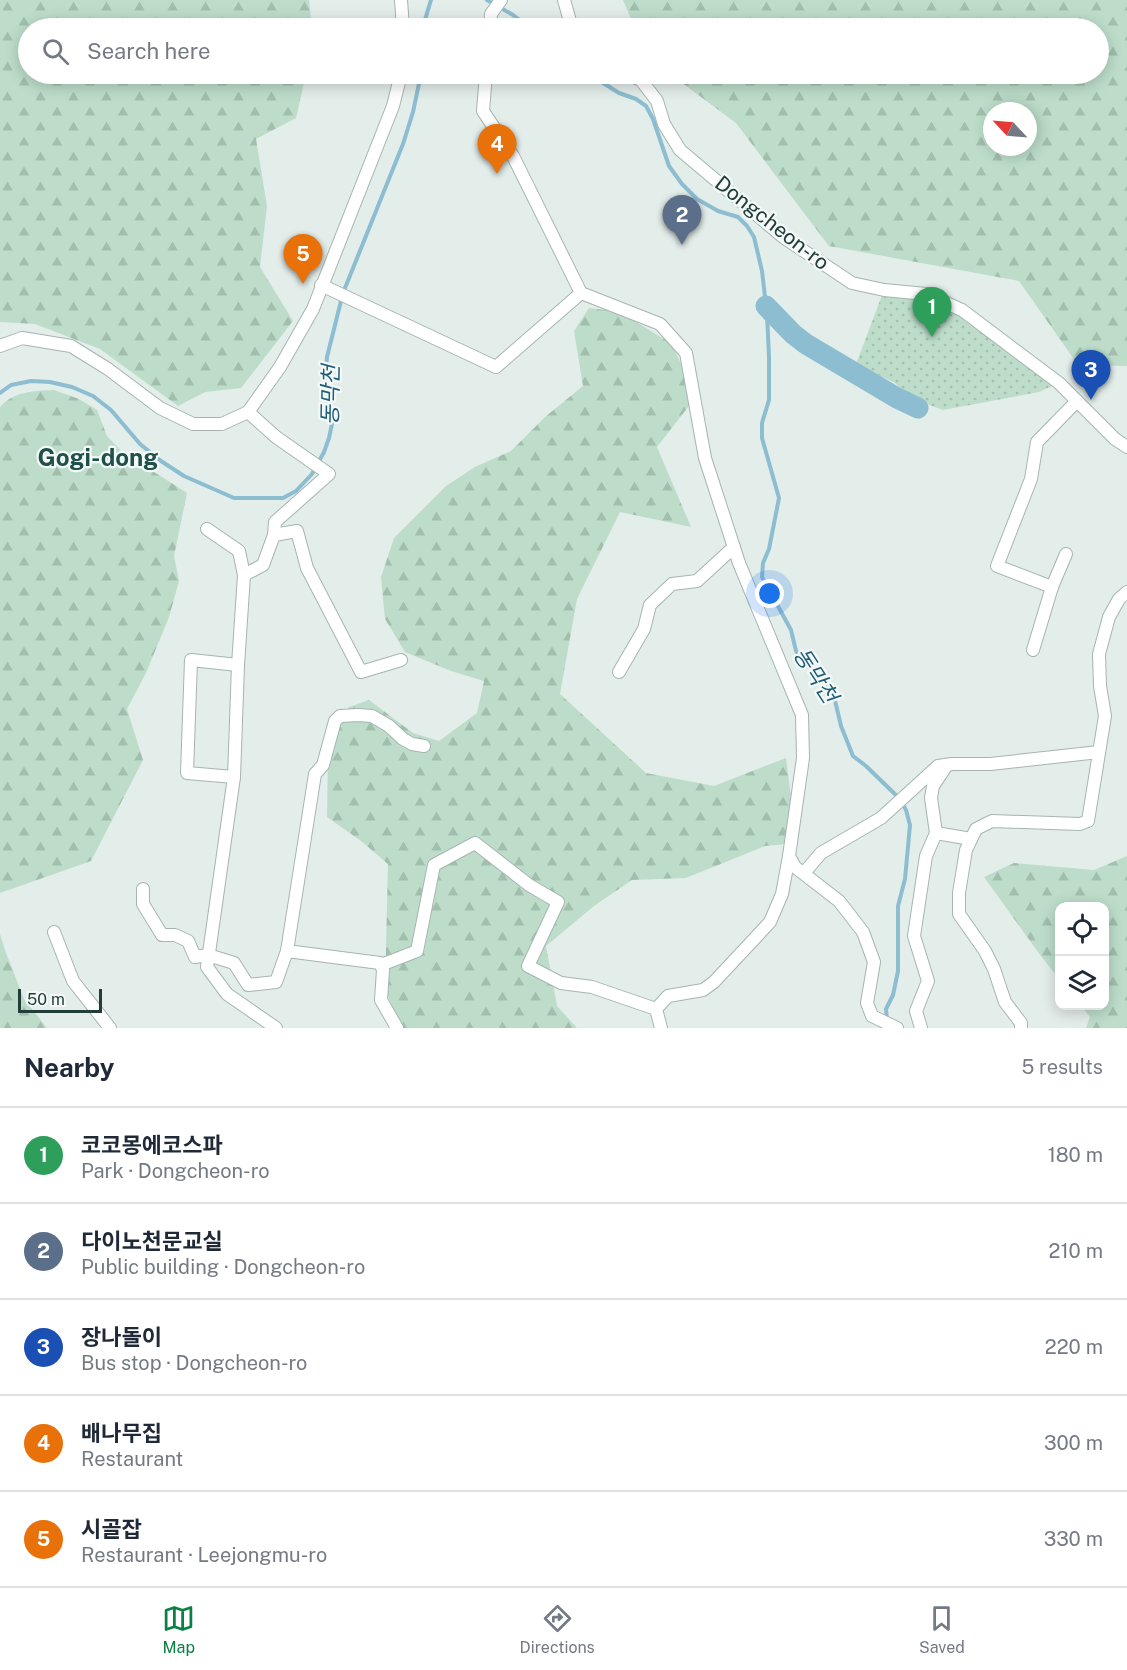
<!DOCTYPE html>
<meta charset="utf-8">
<style>
body{margin:0;font-family:"Public Sans","Noto Sans KR",sans-serif;background:#f6f6f7;color:#1f2937}
.controls{position:absolute;right:18px;bottom:18px;display:grid;overflow:hidden;border-radius:12px;box-shadow:0 3px 15px #0003}
.controls button{width:54px;height:54px;display:grid;place-items:center;padding:0;border:0;border-bottom:2px solid #e0e1e3;background:#fff;color:#1f2937;font:30px sans-serif}
.compass{position:absolute;left:983px;top:102px;width:54px;height:54px;border-radius:50%;background:#fff;box-shadow:0 3px 15px #0003;rotate:296deg}
.scale{position:absolute;left:18px;bottom:15px;width:84px;box-sizing:border-box;padding-left:6px;border:3px solid #233e3a;border-top:0;font-size:16px;line-height:21px;white-space:nowrap;color:#233e3a;-webkit-text-stroke:4px #f4f9f7;paint-order:stroke}
.you{position:absolute;left:770px;top:594px;width:21px;height:21px;margin:-15px;border:4px solid #fff;border-radius:50%;background:#1a73e8;box-shadow:0 0 0 9px #1a73e833}
.badge{display:grid;place-items:center;width:39px;height:39px;border-radius:50%;background:#0b8043;color:#fff;font-size:20px;font-weight:700}
.pin{position:absolute;translate:-50% -50px;filter:drop-shadow(0 2px 3px #0008)}
.pin::after{content:'';position:absolute;top:32px;width:21px;height:18px;background:inherit;clip-path:polygon(0 0,100% 0,50% 100%)}
.list{margin:0;padding:0;list-style:none}
h2{display:flex;justify-content:space-between;align-items:center;height:78px;margin:0;padding:0 24px;font-size:26px}
h2 small{font-size:20px;font-weight:400;color:#747a83}
.list li{display:grid;grid-template-columns:39px 1fr auto;gap:18px;align-items:center;box-sizing:border-box;height:96px;padding:0 24px;border-top:2px solid #e0e1e3}
.list b{display:block;font-size:22px;white-space:nowrap}
.list p{margin:0;font-size:20px;white-space:nowrap;color:#747a83}
.list em{font-size:20px;font-style:normal;color:#747a83}
.icon{flex:none;width:33px;height:33px;fill:none;stroke:currentColor;stroke-width:2;stroke-linecap:round;stroke-linejoin:round}
.map{position:relative;flex:none;width:1127px;height:1028px;overflow:hidden}
.search{position:absolute;background:#fff;box-shadow:0 3px 15px #0003;left:18px;right:18px;top:18px;height:66px;display:flex;align-items:center;gap:15px;box-sizing:border-box;padding:0 21px;border-radius:33px;color:#747a83;font-size:22px}
.sheet{height:558px;background:#fff}
nav{display:flex;justify-content:space-around;align-items:center;box-sizing:border-box;height:84px;border-top:2px solid #e0e1e3;background:#fff;font-size:16px;color:#747a83}
nav a{display:grid;justify-items:center;gap:3px}
nav .on{color:#0b8043}
.map>svg:first-child{display:block}
.forest{fill:url(#forest-firs);fill-rule:evenodd}
.park{fill:url(#park-dots)}
.lines{fill:none;stroke-linecap:round;stroke-linejoin:round}
.stream{stroke:#8dbdd1;stroke-width:4}
.river{stroke:#8dbdd1;stroke-width:21}
.street-casing{stroke:#a6b5b2;stroke-width:14}
.street{stroke:#fff;stroke-width:12}
.labels{text-anchor:middle;stroke-width:4.5;stroke-linejoin:round;paint-order:stroke}
.street-label{font-size:21px;fill:#233e3a;stroke:#f4f9f7}
.water-label{font-size:22px;font-style:italic;fill:#1e5e79;stroke:#f4f9f7}
.quarter-label{font-size:24px;font-weight:bold;fill:#1f504a;stroke:#f4f9f7}
</style>
<div class="map">
<svg width="1127" height="1028" viewBox="0 0 1127 1028">
<defs>
<pattern id="forest-firs" width="22" height="20" patternUnits="userSpaceOnUse" patternTransform="scale(1.5)"><rect width="22" height="20" fill="#bdddca"/><path d="M5 1l3.5 6h-7zM16 11l3.5 6h-7z" fill="#a2bfae"/></pattern>
<pattern id="park-dots" width="8" height="8" patternUnits="userSpaceOnUse" patternTransform="scale(1.5)"><rect width="8" height="8" fill="#bdddca"/><path d="M2 2h.1M6 6h.1" fill="none" stroke="#a2bfae" stroke-width="1.8" stroke-linecap="round"/></pattern>
</defs>
<rect width="100%" height="100%" fill="#e3edea"/>
<g class="forest">
<polygon points="0,0 309,0 312,28 28,28 28,74 306,74 296,118 256,139 267,206 260,267 293,321 241,388 205,392 178,406 100,349 35,324 0,322"/>
<path d="M623,0H1127V366L1078,365L1019,281L829,246L736,123L670,74H1098V28H635ZM992,111H1028V147H992Z"/>
<polygon points="589,308 620,312 672,344 696,397 657,447 691,527 620,512 577,599 560,694 646,773 714,786 786,758 797,843 765,846 686,878 632,880 594,906 546,946 557,1006 577,1028 403,1028 385,990 388,864 361,841 327,817 328,753 349,707 369,700 413,733 439,741 477,713 484,681 451,671 405,652 385,619 381,577 394,538 446,486 475,467 511,451 545,417 583,386 574,331"/>
<path d="M54,390L79,399L97,410L107,436L127,457L159,475L187,493L174,556L179,581L169,617L146,673L127,709L143,760L91,861L0,893V407C14,391 34,391 54,390Z"/>
<polygon points="1127,856 1127,1028 1086,1028 1090,1017 1081,1006 1104,1005 1104,906 1060,906 1059,979 1038,952 984,877 1014,863 1094,870"/>
<polygon points="0,934 6,953 24,999 47,1028 0,1028"/>
</g>
<polygon class="park" points="884,290 962,310 1059,383 1039,392 943,410 911,398 895,383 856,364"/>
<g class="lines">
<g class="stream">
<polyline points="487,0 513,15 530,28"/>
<polyline points="425,28 424,23 431,0"/>
<polyline points="589,74 619,93 636,99 646,106 653,119 669,166 682,184 697,199 718,211 738,217 747,226 754,237 762,271 767,314 769,357 769,400 762,423 762,438 779,498 769,549 763,563 762,577 791,630 796,651 808,666 824,680 833,692 841,726 853,756 866,766 899,798 906,810 910,825 905,879 898,906 898,971 893,995 886,1009 887,1021"/>
<polyline points="0,393 11,385 31,381 50,382 72,387 93,396 111,410 140,444 161,461 184,476 234,498 283,498 296,491 312,474 324,452 329,438 332,424 325,380 327,357 343,293 403,144 413,112 421,74"/>
</g>
<polyline class="river" points="766,306 793,334 806,344 897,398 918,408"/>
<defs>
<g id="street">
<polyline points="401,0 403,28"/>
<polyline points="564,0 572,28"/>
<polyline points="490,28 491,14 501,0"/>
<polyline points="486,74 483,111 513,156 581,293 660,324 686,353 705,458 739,563 802,715 803,758 789,856 795,867 839,901 863,932 874,962 867,1003 872,1016 897,1028"/>
<polyline points="627,74 641,80 657,101 664,124 680,150 783,237 852,283 884,290 926,294 962,310 1059,383 1115,439 1127,447"/>
<polyline points="321,285 496,367 581,293"/>
<polyline points="0,346 22,338 71,346 108,369 160,408 193,424 222,424 248,412 280,367 313,309 393,106 401,74"/>
<polyline points="248,412 276,437 329,474 275,522 274,535"/>
<polyline points="207,529 239,551 244,575"/>
<polyline points="1052,587 997,566 1031,479 1037,442 1077,401"/>
<polyline points="1033,650 1052,587 1066,554"/>
<polyline points="619,672 644,629 650,605 672,584 697,581 734,547"/>
<polyline points="234,777 187,773 191,660 238,665"/>
<polyline points="936,833 931,798 933,786 947,765"/>
<polyline points="804,873 821,853 881,818 938,766 952,764 990,764 1099,752"/>
<polyline points="143,889 143,904 162,935 175,935 188,941 195,957 208,955 234,963 248,985 276,982 287,951"/>
<polyline points="54,932 73,981 110,1028"/>
<polyline points="381,965 417,951 434,865 475,843 529,885 558,902 528,966 561,983 592,987 656,1009"/>
<polyline points="276,1028 227,994 207,967 234,777 238,665 244,575 263,565 274,535 297,531 307,568 361,672 401,660"/>
<polyline points="397,1028 381,1000 383,970 380,963 287,951 315,774 323,765 335,721 340,716 358,715 372,716 389,726 403,739 412,744 424,746"/>
<polyline points="661,1028 656,1009 668,996 703,990 714,982 770,922 782,894 789,856"/>
<polyline points="921,1028 916,1011 928,981 914,936 926,856 936,833 971,839"/>
<polyline points="1021,1028 1021,1023 1005,1002 994,969 985,951 959,914 959,893 966,850 976,829 992,821 1080,824 1088,821 1105,716 1100,686 1099,654 1109,617 1119,599 1127,592"/>
</g>
</defs>
<use href="#street" class="street-casing"/>
<use href="#street" class="street"/>
</g>
<g class="labels">
<g class="street-label">
<text transform="translate(772 223) rotate(38)" y="7">Dongcheon-ro</text>
</g>
<g class="water-label">
<text transform="translate(330 395) rotate(-89)" y="8">동막천</text>
<text transform="translate(816 675) rotate(57)" y="8">동막천</text>
</g>
<g class="quarter-label">
<text x="98" y="466">Gogi-dong</text>
</g>
</g>
</svg>
<div class="controls">
<button><svg class="icon" aria-label="locate" viewBox="0 0 24 24"><circle cx="12" cy="12" r="6"/><path d="M12 2v4M12 18v4M2 12h4M18 12h4"/></svg></button>
<button><svg class="icon" aria-label="layers" viewBox="0 0 24 24"><path d="M12 4l9 5-9 5-9-5zM3 14l9 5 9-5"/></svg></button>
</div>
<svg class="compass" viewBox="-18 -18 36 36"><path d="M0-13l5 13h-10z" fill="#e53935"/><path d="M0 13l5-13h-10z" fill="#747a83"/></svg>
<div class="scale">50 m</div>
<div class="you"></div>
<div class="pin badge" style="left:932px;top:337px;background:#2e9e5b">1</div>
<div class="pin badge" style="left:682px;top:245px;background:#5c6f8a">2</div>
<div class="pin badge" style="left:1091px;top:400px;background:#1a4fb4">3</div>
<div class="pin badge" style="left:497px;top:174px;background:#e8710a">4</div>
<div class="pin badge" style="left:303px;top:284px;background:#e8710a">5</div>
<div class="search"><svg class="icon" aria-label="search" viewBox="0 0 24 24"><circle cx="10" cy="10" r="6"/><path d="M15 15l6 6"/></svg>Search here</div>
</div>
<section class="sheet">
<h2>Nearby<small>5 results</small></h2>
<ul class="list">
<li><span class="badge" style="background:#2e9e5b">1</span><div><b>코코몽에코스파</b><p>Park · Dongcheon-ro</p></div><em>180 m</em></li>
<li><span class="badge" style="background:#5c6f8a">2</span><div><b>다이노천문교실</b><p>Public building · Dongcheon-ro</p></div><em>210 m</em></li>
<li><span class="badge" style="background:#1a4fb4">3</span><div><b>장나돌이</b><p>Bus stop · Dongcheon-ro</p></div><em>220 m</em></li>
<li><span class="badge" style="background:#e8710a">4</span><div><b>배나무집</b><p>Restaurant</p></div><em>300 m</em></li>
<li><span class="badge" style="background:#e8710a">5</span><div><b>시골잡</b><p>Restaurant · Leejongmu-ro</p></div><em>330 m</em></li>
</ul>
</section>
<nav>
<a class="on"><svg class="icon" aria-label="map" viewBox="0 0 24 24"><path d="M3 6l6-2 6 2 6-2v14l-6 2-6-2-6 2zM9 4v14M15 6v14"/></svg>Map</a>
<a><svg class="icon" aria-label="directions" viewBox="0 0 24 24"><path d="M12 3l9 9-9 9-9-9zM9 14v-3h6M13 9l2 2-2 2"/></svg>Directions</a>
<a><svg class="icon" aria-label="saved" viewBox="0 0 24 24"><path d="M7 4h10v16l-5-4-5 4z"/></svg>Saved</a>
</nav>
